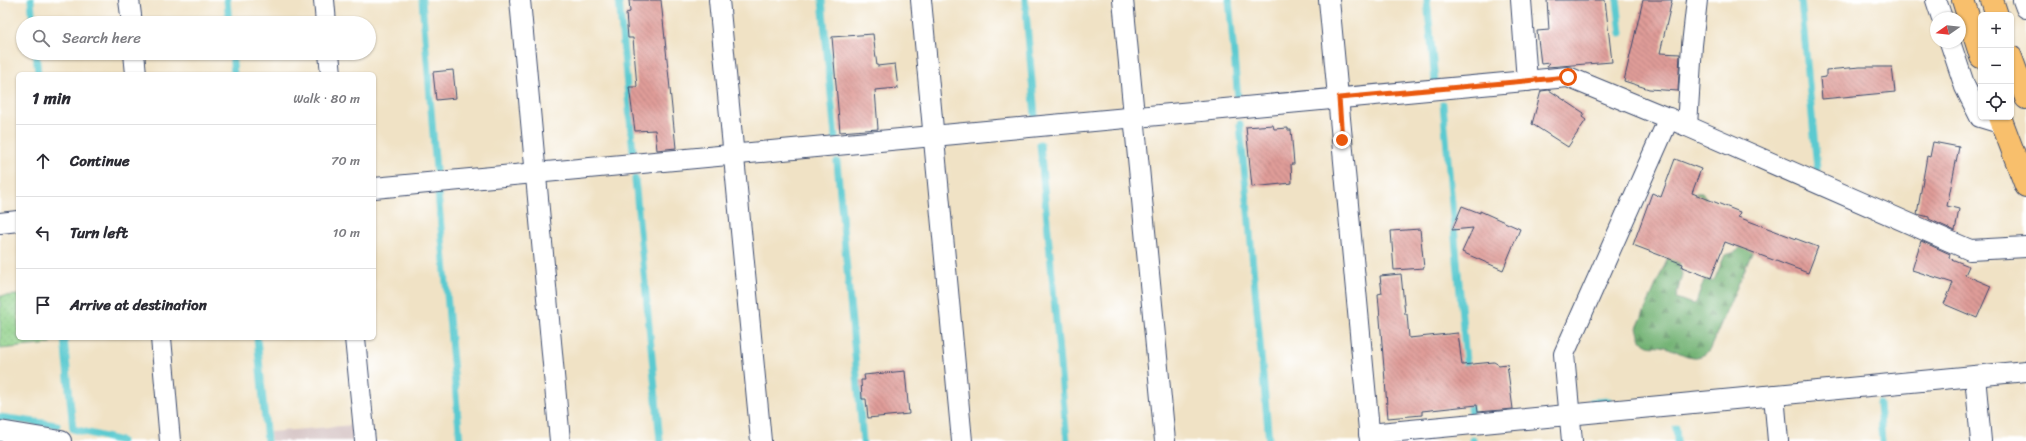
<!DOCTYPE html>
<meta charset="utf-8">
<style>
body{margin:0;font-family:Sriracha,sans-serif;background:#f7f7f7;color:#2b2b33}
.controls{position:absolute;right:12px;top:12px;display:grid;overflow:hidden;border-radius:6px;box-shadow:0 1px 3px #0004}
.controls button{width:36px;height:36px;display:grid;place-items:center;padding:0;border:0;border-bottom:1px solid #e1e1e2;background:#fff;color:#2b2b33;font:20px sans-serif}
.compass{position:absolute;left:1930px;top:12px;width:36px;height:36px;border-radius:50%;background:#fff;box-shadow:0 1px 3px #0004;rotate:256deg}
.stop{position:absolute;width:12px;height:12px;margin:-9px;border:3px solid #ea580c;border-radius:50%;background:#fff}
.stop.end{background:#ea580c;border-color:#fff;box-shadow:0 1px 4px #0008}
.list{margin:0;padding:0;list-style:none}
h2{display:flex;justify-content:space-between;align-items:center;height:52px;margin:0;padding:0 16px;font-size:17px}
h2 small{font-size:13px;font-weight:400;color:#7c7c81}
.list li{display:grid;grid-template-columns:26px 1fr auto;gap:12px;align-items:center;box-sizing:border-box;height:72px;padding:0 16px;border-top:1px solid #e1e1e2}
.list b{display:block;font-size:15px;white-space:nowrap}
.list em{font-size:13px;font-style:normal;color:#7c7c81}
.icon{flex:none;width:22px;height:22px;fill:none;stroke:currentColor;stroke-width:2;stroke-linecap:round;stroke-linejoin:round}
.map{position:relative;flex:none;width:2026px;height:441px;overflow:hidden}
.search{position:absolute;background:#fff;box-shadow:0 1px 3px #0004;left:16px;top:16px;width:360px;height:44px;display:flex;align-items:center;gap:10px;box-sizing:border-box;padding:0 14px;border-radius:22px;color:#7c7c81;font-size:15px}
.panel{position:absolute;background:#fff;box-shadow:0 1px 3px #0004;left:16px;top:72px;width:360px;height:268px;border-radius:6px}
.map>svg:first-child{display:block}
.industrial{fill:#d2bfc0}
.grass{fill:url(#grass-dots);stroke:#547f72}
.forest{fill:url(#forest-firs);stroke:#467068}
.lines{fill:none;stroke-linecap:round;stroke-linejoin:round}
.stream{stroke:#5ccad0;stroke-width:7}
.building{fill:url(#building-back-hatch)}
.street-casing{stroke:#3b4a6d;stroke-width:22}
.primary-casing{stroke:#3b4a6d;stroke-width:24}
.street{stroke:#fff;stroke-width:20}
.primary{stroke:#f8bf6c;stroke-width:22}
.route{stroke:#ea580c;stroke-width:5}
</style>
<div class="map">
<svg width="2026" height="441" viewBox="0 0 2026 441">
<defs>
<pattern id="grass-dots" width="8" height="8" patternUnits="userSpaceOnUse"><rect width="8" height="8" fill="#8dcf86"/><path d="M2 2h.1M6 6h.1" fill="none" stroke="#79b276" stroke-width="1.8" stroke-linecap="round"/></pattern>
<pattern id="forest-firs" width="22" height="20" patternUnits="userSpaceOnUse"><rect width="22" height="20" fill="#72b273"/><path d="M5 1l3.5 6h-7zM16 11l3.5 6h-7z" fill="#5d9162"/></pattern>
<pattern id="building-back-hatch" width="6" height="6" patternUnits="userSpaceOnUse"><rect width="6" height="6" fill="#df9c98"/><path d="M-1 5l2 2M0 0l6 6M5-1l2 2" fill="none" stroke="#b4807f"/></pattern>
</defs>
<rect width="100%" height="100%" fill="#fff"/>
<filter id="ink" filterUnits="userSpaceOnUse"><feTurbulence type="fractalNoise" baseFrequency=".025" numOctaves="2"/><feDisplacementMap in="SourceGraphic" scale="8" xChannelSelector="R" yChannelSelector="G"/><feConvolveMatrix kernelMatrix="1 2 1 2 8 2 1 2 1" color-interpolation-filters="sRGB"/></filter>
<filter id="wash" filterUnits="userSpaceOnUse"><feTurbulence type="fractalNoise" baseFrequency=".012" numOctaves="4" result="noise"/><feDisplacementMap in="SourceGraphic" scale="16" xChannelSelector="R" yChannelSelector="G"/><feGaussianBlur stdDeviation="0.9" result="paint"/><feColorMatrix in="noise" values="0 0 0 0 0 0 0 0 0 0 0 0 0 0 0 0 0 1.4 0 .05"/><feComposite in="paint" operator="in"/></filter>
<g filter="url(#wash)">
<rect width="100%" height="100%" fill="#f0e2c5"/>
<polygon class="industrial" points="353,425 354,441 271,441 270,432"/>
<polygon class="grass" points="18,295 18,338 50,338 51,344 0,349 0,296"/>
<path class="forest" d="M1696,193H1702L1706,197L1679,266L1682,274L1676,298L1692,304L1696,303L1704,280L1712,281L1715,278L1725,255C1728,254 1734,253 1737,251C1746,243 1746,226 1759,224L1762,230L1709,351C1692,366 1679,349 1661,346C1656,345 1651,347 1646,344C1640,341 1639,334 1637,328Z"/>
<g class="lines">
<g class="stream">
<polyline points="31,0 33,23"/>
<polyline points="227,0 229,23"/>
<polyline points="422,0 436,170"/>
<polyline points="619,0 633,152"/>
<polyline points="822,0 835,137"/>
<polyline points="1025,0 1035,116"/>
<polyline points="1229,0 1238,99"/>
<polyline points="1427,0 1435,82"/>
<polyline points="1617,0 1621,33"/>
<polyline points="1801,0 1817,168"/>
<polyline points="36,53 38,74"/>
<polyline points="232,53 234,74"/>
<polyline points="1443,104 1467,372"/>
<polyline points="1240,124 1269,441"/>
<polyline points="1040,144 1067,441"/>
<polyline points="837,162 863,441"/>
<polyline points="635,179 660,441"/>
<polyline points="438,193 460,441"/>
<polyline points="64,338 73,429 121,441"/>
<polyline points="257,338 267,441"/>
<polyline points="1469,397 1471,416"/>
<polyline points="1592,402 1609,401"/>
<polyline points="1879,404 1882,441"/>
<polyline points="0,417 57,425"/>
<polyline points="1676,428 1677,441"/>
<polyline points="1473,440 1473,441"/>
</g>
</g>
<g id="blocks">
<g class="building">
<polygon points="629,0 661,0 676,148 657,150 655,130 635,131 629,87 637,87 633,38 628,38 626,13 630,12"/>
<polygon points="1547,0 1605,0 1612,62 1547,67 1549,63 1541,64 1537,31 1549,30"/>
<polygon points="1643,0 1672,0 1660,53 1680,54 1678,91 1649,89 1624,81"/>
<polygon points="873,34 877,66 895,64 898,88 875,90 878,129 840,132 832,37"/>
<polygon points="1860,67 1892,67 1895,92 1822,99 1820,78 1826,77 1826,70"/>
<polygon points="453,70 456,98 436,100 433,72"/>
<polygon points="1549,90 1584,113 1582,117 1586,120 1568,147 1532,124 1541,91"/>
<polygon points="1273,125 1274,129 1288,128 1288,130 1291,130 1294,164 1291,164 1292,183 1252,187 1246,127"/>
<polygon points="1933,142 1959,147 1947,206 1959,209 1955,231 1929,219 1929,217 1917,214 1927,156 1930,157"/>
<polygon points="1675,159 1701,169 1692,193 1740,212 1738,217 1818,247 1808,273 1725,242 1711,278 1682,267 1683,264 1633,245 1652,193 1661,197"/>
<polygon points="1462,206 1480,213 1480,211 1520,229 1503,270 1462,252 1473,228 1452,230"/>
<polygon points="1420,229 1424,268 1394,270 1391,231"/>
<polygon points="1921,241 1950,254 1949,258 1969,266 1965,275 1991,286 1977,318 1944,304 1953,283 1912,270"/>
<polygon points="1401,274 1405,314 1407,314 1409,338 1458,333 1462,365 1494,362 1499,365 1507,364 1513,409 1478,412 1477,405 1422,411 1422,415 1388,418 1378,294 1382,293 1380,276"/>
<polygon points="905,371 909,414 868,418 866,399 862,399 861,380 865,380 864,375"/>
</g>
</g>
</g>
<g filter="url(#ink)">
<use href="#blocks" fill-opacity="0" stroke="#3b4a6d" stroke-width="1"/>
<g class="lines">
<defs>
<g id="street">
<polyline points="129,0 132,23"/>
<polyline points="324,0 326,23"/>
<polyline points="520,0 560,441"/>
<polyline points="719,0 761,441"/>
<polyline points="921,0 962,441"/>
<polyline points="1123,0 1165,441"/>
<polyline points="1329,0 1370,441"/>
<polyline points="1521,0 1527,81"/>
<polyline points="1936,0 1942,18"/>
<polyline points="2023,0 2026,8"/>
<polyline points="1950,42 1965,87 1980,117 2003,124"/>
<polyline points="134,53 136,74"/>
<polyline points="329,53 331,74"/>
<polyline points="1687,126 1692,45 1697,0"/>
<polyline points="374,188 1568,77 1687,126 1970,250 2026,247"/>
<polyline points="0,223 18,221"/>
<polyline points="161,338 170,441"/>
<polyline points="355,338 365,441"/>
<polyline points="1975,376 1981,441"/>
<polyline points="1774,395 1778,441"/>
<polyline points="0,431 61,441"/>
<polyline points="1369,434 2026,371"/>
<polyline points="1572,441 1564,354 1669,118"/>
</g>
<g id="primary">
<polyline points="1963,0 1981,57"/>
<polyline points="1992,0 1997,15"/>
<polyline points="2011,57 2026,98"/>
<polyline points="2000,117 2026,186"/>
</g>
</defs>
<use href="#street" class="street-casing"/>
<use href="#primary" class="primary-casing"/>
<use href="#street" class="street"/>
<use href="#primary" class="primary"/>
</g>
</g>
<g class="lines" filter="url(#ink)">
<polyline class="route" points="1342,140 1339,98 1568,77"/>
</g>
</svg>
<div class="controls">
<button>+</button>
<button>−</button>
<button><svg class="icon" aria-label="locate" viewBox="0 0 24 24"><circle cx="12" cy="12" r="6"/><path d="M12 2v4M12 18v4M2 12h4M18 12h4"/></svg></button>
</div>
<svg class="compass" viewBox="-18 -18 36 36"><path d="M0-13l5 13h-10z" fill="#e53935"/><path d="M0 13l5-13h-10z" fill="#7c7c81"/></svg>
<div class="stop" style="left:1568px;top:77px"></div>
<div class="stop end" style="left:1342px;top:140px"></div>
<div class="search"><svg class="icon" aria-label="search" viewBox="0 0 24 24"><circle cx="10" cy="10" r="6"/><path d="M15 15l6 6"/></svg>Search here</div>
<section class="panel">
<h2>1 min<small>Walk · 80 m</small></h2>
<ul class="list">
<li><svg class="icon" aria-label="ahead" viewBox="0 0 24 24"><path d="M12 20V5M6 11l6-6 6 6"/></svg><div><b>Continue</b></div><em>70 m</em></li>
<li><svg class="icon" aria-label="left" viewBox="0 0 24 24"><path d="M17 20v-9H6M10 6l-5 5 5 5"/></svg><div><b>Turn left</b></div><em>10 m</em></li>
<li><svg class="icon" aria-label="arrive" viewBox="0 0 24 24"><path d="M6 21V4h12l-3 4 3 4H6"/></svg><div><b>Arrive at destination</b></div></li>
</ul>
</section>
</div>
